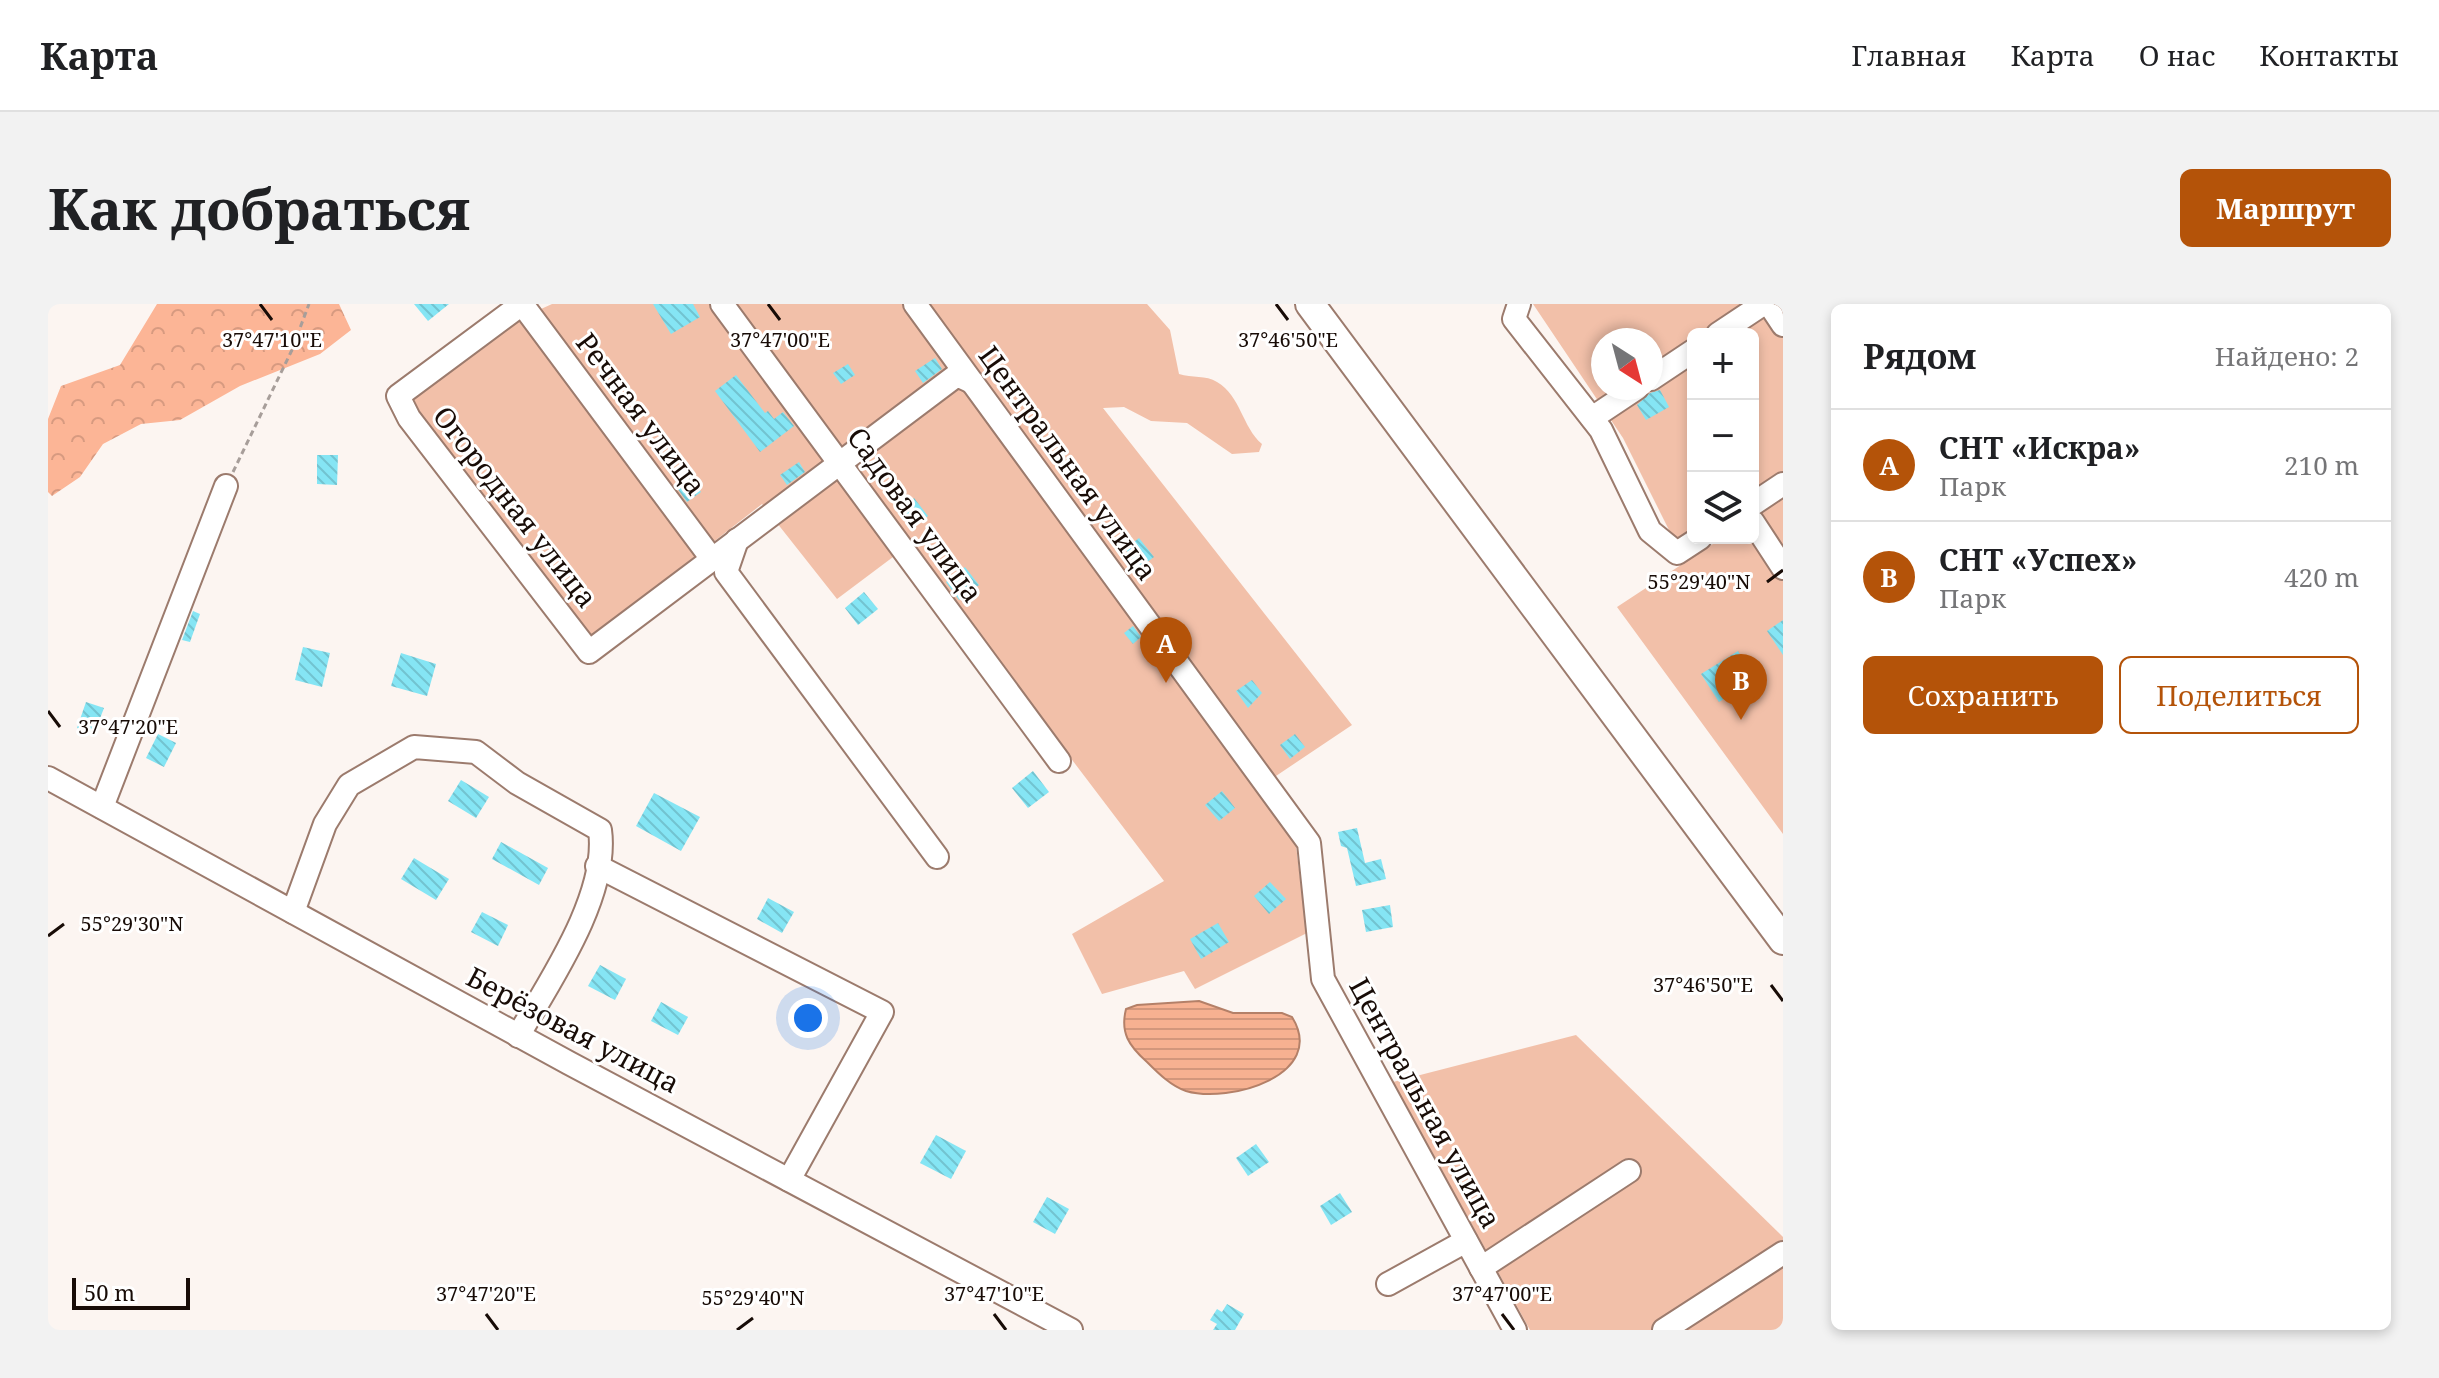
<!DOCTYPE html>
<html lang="ru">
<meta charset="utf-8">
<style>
body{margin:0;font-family:"Noto Serif",serif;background:#f2f2f2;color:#202124}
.controls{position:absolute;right:24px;top:24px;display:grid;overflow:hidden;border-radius:12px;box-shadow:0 4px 12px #0003}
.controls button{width:72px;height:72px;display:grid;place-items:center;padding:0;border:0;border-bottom:2px solid #e0e0e0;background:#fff;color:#202124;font:40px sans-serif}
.compass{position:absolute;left:1543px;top:24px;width:72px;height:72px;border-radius:50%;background:#fff;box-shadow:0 4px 12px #0003;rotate:144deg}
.scale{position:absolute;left:24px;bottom:20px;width:118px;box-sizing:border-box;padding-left:8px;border:4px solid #180c07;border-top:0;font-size:22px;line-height:28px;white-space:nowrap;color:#180c07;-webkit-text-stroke:6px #fff;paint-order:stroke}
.you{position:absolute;left:760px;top:714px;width:28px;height:28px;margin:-20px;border:6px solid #fff;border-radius:50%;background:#1a73e8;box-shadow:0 0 0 12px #1a73e833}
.badge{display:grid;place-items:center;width:52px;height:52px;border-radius:50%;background:#b45309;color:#fff;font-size:26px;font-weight:700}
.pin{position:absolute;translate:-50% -66px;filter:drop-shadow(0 2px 4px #0008)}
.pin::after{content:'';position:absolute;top:42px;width:28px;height:24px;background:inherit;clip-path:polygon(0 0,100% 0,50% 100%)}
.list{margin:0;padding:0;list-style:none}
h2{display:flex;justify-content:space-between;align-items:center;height:104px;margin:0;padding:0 32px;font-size:34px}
h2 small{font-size:26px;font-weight:400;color:#757577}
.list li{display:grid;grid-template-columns:52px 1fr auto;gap:24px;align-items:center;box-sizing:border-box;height:112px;padding:0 32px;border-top:2px solid #e0e0e0}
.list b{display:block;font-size:30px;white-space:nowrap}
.list p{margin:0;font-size:26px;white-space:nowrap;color:#757577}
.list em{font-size:26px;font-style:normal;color:#757577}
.actions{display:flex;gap:16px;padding:24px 32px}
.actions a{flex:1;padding:18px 0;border:2px solid #b45309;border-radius:12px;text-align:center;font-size:28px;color:#b45309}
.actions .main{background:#b45309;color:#fff}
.icon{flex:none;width:44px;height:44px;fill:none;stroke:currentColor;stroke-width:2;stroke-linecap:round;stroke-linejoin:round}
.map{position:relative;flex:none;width:1735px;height:1026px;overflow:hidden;border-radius:12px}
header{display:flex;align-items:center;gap:48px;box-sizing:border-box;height:112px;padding:0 40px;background:#fff;border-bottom:2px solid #e0e0e0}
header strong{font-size:38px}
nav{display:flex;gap:44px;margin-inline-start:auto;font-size:28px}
.intro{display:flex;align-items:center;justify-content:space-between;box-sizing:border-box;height:192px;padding:0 48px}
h1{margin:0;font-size:56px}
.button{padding:20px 36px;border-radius:12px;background:#b45309;color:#fff;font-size:28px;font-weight:700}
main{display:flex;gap:48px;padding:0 48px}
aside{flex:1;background:#fff;border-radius:12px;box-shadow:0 4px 12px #0003}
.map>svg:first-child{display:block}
.green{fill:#f2c0a9;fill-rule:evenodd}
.forest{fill:url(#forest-crowns)}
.water{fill:url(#water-rules);stroke:#b48068;stroke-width:2}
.building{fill:url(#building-back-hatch)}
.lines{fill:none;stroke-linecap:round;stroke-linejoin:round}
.minor-casing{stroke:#9c7b6d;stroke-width:26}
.major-casing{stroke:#9c7b6d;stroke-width:32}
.path{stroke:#a79e9a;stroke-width:3;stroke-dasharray:6 4;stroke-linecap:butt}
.minor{stroke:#fff;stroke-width:22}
.major{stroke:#fff;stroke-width:28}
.ticks{fill:none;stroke:#180c07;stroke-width:3}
.labels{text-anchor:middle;stroke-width:6;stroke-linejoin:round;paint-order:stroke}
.street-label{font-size:28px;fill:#180c07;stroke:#fff}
.ticks-label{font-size:20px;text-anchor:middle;fill:#180c07;stroke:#fff;stroke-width:6;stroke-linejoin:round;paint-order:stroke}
</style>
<header>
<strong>Карта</strong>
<nav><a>Главная</a><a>Карта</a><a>О нас</a><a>Контакты</a></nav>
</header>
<div class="intro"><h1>Как добраться</h1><a class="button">Маршрут</a></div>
<main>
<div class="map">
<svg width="1735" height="1026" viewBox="0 0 1735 1026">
<defs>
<pattern id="forest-crowns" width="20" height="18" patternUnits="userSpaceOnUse" patternTransform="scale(2)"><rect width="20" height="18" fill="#fcb596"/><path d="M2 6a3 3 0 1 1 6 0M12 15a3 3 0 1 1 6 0" fill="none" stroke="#d79a80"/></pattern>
<pattern id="water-rules" width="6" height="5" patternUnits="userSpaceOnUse" patternTransform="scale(2)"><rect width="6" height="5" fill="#f7b191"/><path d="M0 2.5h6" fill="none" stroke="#d3977c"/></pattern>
<pattern id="building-back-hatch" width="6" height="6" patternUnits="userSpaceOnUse" patternTransform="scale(2)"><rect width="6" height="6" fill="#85e5f4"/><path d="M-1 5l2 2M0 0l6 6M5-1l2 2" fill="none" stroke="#72c3d0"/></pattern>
</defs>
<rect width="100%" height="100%" fill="#fcf5f1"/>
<g class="green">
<path d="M504,0H1099L1122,26L1131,70C1144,74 1158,71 1169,78C1193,92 1194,123 1214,140L1211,148L1184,150L1139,119L1103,117L1076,103L1055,104L1304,421L1210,484L1248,542L1259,629L1147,685L1136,667L1054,690L1024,630L1116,577L861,241L789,295L714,200L540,336L368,108L366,95L471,15Z"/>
<path d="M1485,0H1735V169L1705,189V30H1645V229L1628,240L1575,134ZM1555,36H1603V84H1555Z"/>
<polygon points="1735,194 1735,530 1569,303 1674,234 1705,234 1705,214"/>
<polygon points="1528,731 1735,933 1735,1026 1482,1026 1345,778"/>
</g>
<polygon class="forest" points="109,0 291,0 303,26 272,50 192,82 132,116 93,120 55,140 32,173 4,192 0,188 0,115 13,82 72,61"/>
<path class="water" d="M1151,697L1185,709H1234L1244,713C1280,771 1181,800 1138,787C1123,782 1110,769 1099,758C1081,742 1072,729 1078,705L1089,701Z"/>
<g class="building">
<polygon points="366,0 401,0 380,17"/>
<polygon points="605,0 645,0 652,13 623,30"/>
<polygon points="887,54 894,65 875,79 867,67"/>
<polygon points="800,60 807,71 793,80 785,69"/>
<polygon points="688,71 717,109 720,107 726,115 735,108 746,122 712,148 667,87"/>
<polygon points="1612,86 1621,103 1598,116 1589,101 1602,89"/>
<polygon points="269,151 290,151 289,181 269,180"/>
<polygon points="751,158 757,168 739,181 732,171"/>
<polygon points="643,174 653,188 639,198 629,184"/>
<polygon points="866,194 880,212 864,225 850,207"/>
<polygon points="1091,234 1106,253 1091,264 1077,245"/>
<polygon points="917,263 931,281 911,296 898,278"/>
<polygon points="816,288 830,305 810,321 797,304"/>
<polygon points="145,307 152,310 142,338 134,336"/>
<polygon points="1735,316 1735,351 1719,327"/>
<polygon points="1085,322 1093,333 1085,340 1076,329"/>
<polygon points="255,343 282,349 274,383 247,376"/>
<polygon points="1690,347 1707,376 1671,398 1653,370"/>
<polygon points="353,349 388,360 379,392 343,382"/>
<polygon points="1204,376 1214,389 1200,404 1188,387"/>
<polygon points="38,398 56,404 46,430 29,424"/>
<polygon points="110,430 128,439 116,463 98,454"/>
<polygon points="1247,430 1257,443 1242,455 1232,441"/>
<polygon points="985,467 1001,488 980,504 964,484"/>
<polygon points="413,476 441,493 428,514 400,497"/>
<polygon points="1174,487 1187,504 1171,517 1157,501"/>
<polygon points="606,489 652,513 633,547 588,522"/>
<polygon points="1309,524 1317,559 1333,555 1338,575 1308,582 1299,544 1293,542 1290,528"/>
<polygon points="453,538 500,564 491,581 444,555"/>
<polygon points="366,554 401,575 388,596 353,575"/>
<polygon points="1222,578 1238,595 1221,610 1206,592"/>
<polygon points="720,594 746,608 734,629 709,615"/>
<polygon points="1342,601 1345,623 1318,628 1314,606"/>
<polygon points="434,608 460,621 450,642 423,628"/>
<polygon points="1170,619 1181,638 1153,655 1142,635"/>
<polygon points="552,661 578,675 567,696 540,682"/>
<polygon points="613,698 640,713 630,731 603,717"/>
<polygon points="888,831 918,847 903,875 872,859"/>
<polygon points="1208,840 1221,858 1200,872 1188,854"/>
<polygon points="1292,889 1304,908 1283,921 1272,902"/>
<polygon points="999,893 1021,905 1007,930 985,918"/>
<polygon points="1179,1000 1196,1010 1187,1026 1165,1026 1169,1020 1162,1016 1169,1005 1174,1008"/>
</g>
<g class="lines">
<defs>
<g id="minor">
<polyline points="474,0 350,92 361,114 541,348 909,71 924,78"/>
<polyline points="474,0 664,255"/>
<polyline points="674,0 1011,457"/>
<polyline points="867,0 1261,539 1275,675 1467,1026"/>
<polyline points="1471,0 1466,15 1553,126 1602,227 1629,249 1652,234"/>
<polyline points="1721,0 1735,21"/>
<polyline points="1670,30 1715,0"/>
<polyline points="1603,75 1645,47"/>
<polyline points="1544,114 1589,84"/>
<polyline points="1705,200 1735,180"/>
<polyline points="1705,218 1735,264"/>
<polyline points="689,236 678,268 889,553"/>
<polyline points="0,474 521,759 1023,1026"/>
<polyline points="54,503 178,182"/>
<polyline points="549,562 834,708 741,876"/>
<path d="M245,608L277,520L301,481L366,443L428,448L469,479L552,526C561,591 502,677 470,732"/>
<polyline points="1433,964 1581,867"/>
<polyline points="1340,980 1418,937"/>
<polyline points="1616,1026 1735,949"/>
</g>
<polyline id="major" points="1262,0 1735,636"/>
</defs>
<use href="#minor" class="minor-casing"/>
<use href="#major" class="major-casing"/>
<polyline class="path" points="185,168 243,48 261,0"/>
<use href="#minor" class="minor"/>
<use href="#major" class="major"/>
</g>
<path class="ticks" d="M212,0L224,16M720,0L732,16M1228,0L1240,16M1719,278L1735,266M0,407L12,423M0,632L16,620M1723,681L1735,697M438,1010L450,1026M946,1010L958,1026M1454,1010L1466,1026M689,1026L705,1014"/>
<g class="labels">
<g class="street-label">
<text transform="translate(593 110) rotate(53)" y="10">Речная улица</text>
<text transform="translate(1020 159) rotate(54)" y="10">Центральная улица</text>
<text transform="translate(467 203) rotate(52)" y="10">Огородная улица</text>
<text transform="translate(867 211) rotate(54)" y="10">Садовая улица</text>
<text transform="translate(525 726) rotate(28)" y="10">Берёзовая улица</text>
<text transform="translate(1377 799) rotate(61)" y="10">Центральная улица</text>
</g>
</g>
<g class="ticks-label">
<text x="224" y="43">37°47'10"E</text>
<text x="732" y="43">37°47'00"E</text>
<text x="1240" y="43">37°46'50"E</text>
<text x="1651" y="285">55°29'40"N</text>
<text x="80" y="430">37°47'20"E</text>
<text x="84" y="627">55°29'30"N</text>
<text x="1655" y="688">37°46'50"E</text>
<text x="438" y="997">37°47'20"E</text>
<text x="946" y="997">37°47'10"E</text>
<text x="1454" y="997">37°47'00"E</text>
<text x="705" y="1001">55°29'40"N</text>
</g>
</svg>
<div class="controls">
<button>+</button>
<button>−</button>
<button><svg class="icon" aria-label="layers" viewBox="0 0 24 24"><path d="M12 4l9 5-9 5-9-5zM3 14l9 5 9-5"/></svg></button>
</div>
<svg class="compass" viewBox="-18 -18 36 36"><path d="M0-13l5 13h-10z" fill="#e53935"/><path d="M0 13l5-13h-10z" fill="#757577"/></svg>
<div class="scale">50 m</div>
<div class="you"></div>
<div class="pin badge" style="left:1118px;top:379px">A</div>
<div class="pin badge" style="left:1693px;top:416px">B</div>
</div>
<aside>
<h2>Рядом<small>Найдено: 2</small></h2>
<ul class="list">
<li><span class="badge">A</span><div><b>СНТ «Искра»</b><p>Парк</p></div><em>210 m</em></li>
<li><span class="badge">B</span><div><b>СНТ «Успех»</b><p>Парк</p></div><em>420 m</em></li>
</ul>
<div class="actions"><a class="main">Сохранить</a><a>Поделиться</a></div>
</aside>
</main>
